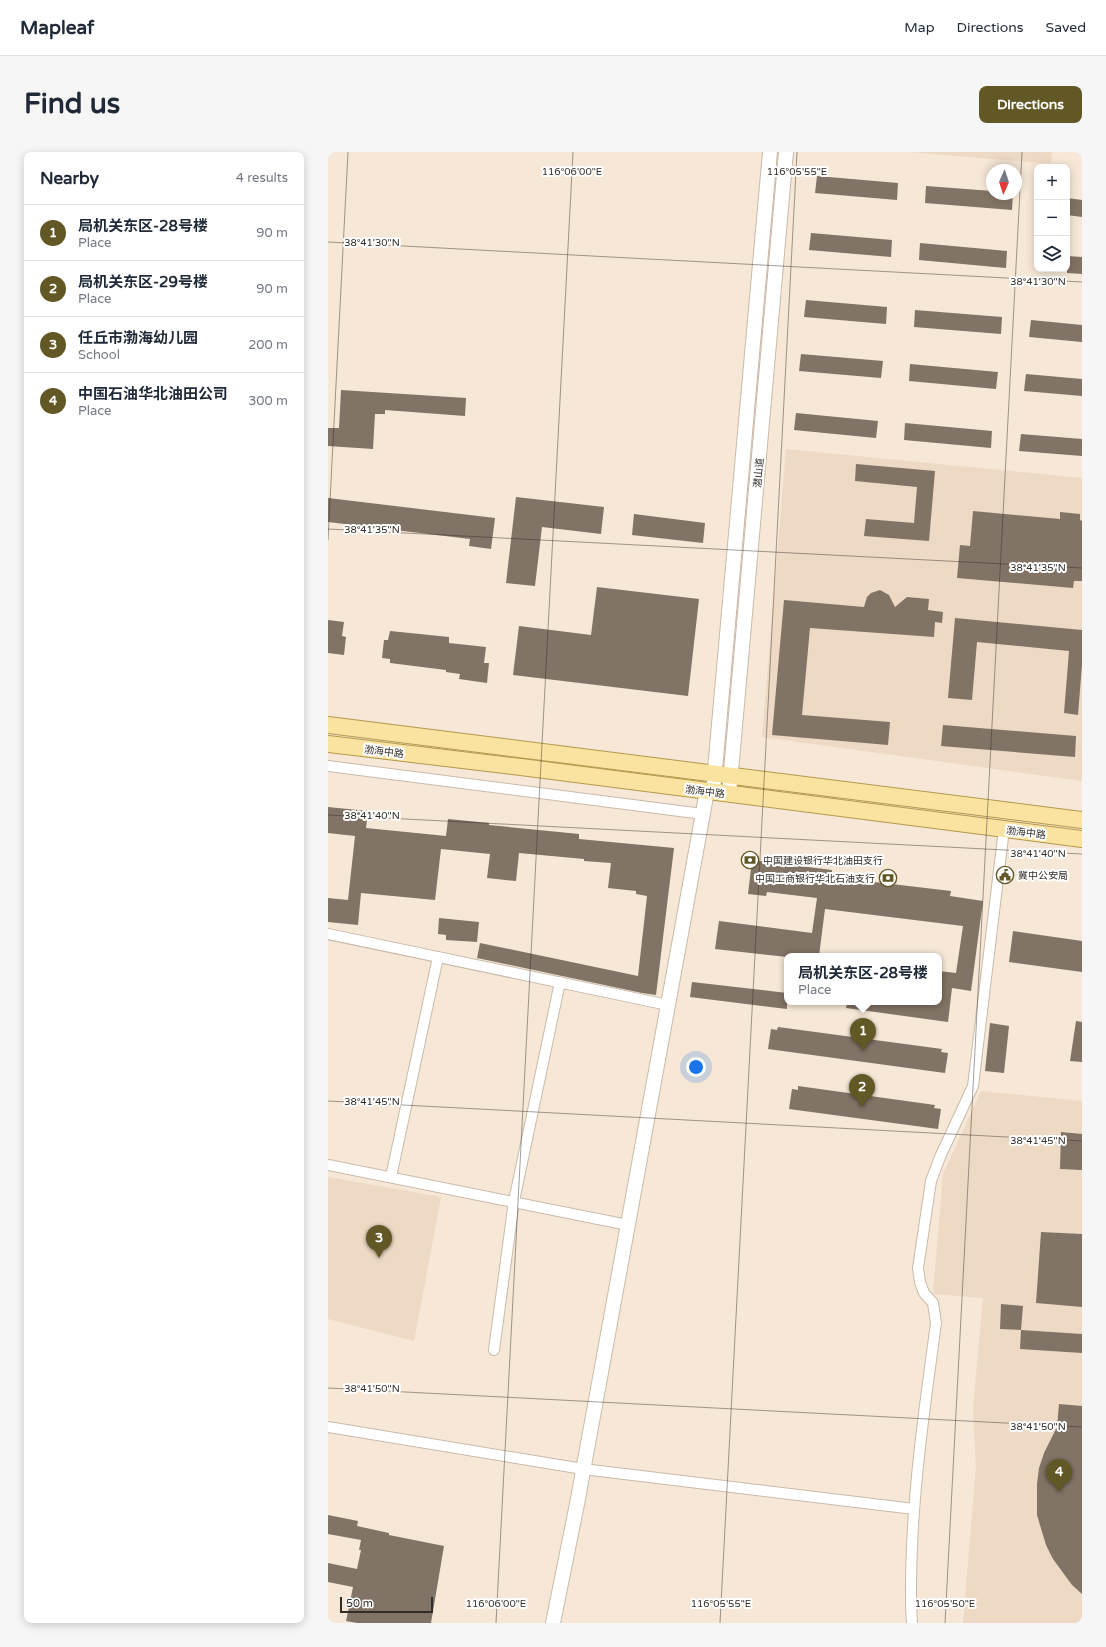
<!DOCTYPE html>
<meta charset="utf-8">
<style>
body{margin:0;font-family:"Varela Round","Noto Sans SC",sans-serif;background:#f6f6f7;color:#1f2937}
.controls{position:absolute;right:12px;top:12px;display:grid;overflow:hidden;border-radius:8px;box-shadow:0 2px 10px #0003}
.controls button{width:36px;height:36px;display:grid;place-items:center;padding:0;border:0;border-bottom:1px solid #e0e1e3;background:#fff;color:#1f2937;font:20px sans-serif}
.compass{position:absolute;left:658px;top:12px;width:36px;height:36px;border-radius:50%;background:#fff;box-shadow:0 2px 10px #0003;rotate:183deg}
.scale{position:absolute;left:12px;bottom:10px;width:93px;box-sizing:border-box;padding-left:4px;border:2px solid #322d27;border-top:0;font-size:11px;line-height:14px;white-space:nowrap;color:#322d27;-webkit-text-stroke:3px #fff;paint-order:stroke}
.you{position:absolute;left:368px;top:915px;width:14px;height:14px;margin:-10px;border:3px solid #fff;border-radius:50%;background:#1a73e8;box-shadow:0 0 0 6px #1a73e833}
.badge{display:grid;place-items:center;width:26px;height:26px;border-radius:50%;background:#615825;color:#fff;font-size:13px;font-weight:700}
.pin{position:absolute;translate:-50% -33px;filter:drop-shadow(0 1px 2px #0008)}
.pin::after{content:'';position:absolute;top:21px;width:14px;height:12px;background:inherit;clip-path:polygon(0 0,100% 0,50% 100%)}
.popup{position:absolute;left:456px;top:801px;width:158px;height:52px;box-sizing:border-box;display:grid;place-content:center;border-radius:8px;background:#fff;filter:drop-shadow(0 1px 3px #0005);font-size:13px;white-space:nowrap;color:#747a83}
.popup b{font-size:15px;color:#1f2937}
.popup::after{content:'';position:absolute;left:50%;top:100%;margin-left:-8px;border:8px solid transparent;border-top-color:#fff}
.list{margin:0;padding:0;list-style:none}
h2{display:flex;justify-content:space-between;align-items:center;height:52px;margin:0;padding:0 16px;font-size:17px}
h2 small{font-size:13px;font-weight:400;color:#747a83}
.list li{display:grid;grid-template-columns:26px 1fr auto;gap:12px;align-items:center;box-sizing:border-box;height:56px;padding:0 16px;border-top:1px solid #e0e1e3}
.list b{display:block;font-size:15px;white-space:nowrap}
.list p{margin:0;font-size:13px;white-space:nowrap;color:#747a83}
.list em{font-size:13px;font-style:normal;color:#747a83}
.icon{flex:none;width:22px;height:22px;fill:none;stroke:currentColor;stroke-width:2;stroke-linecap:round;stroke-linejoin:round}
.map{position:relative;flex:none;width:754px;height:1471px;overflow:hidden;border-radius:8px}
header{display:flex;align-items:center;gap:24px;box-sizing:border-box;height:56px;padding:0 20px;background:#fff;border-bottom:1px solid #e0e1e3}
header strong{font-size:19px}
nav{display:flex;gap:22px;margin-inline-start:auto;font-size:14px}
.intro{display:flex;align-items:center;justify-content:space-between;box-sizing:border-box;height:96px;padding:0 24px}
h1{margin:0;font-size:28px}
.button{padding:10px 18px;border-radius:8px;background:#615825;color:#fff;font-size:14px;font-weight:700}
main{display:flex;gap:24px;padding:0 24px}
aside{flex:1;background:#fff;border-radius:8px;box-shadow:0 2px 10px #0003}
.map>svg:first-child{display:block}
.built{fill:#eed9c4}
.building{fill:#817365}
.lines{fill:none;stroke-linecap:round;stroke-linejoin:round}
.street-casing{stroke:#c9baaa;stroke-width:12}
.secondary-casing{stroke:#c9baaa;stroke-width:16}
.primary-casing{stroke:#b2984d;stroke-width:18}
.street{stroke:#fff;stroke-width:10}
.secondary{stroke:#fff;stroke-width:14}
.primary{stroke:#fae3a0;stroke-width:16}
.ticks{fill:none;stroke:#322d27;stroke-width:1;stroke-opacity:0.45}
.labels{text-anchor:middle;stroke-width:4;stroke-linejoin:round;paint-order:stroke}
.street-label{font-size:10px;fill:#322d27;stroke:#fff}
.poi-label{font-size:10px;fill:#322d27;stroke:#fff;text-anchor:start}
.ticks-label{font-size:10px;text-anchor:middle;fill:#322d27;stroke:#fff;stroke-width:4;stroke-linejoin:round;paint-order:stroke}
</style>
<header>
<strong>Mapleaf</strong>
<nav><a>Map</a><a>Directions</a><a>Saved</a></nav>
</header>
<div class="intro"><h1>Find us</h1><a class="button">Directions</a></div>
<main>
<aside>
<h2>Nearby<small>4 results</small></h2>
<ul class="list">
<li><span class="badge">1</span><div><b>局机关东区-28号楼</b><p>Place</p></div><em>90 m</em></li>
<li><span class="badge">2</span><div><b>局机关东区-29号楼</b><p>Place</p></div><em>90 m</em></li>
<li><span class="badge">3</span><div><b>任丘市渤海幼儿园</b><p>School</p></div><em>200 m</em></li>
<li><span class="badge">4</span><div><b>中国石油华北油田公司</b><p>Place</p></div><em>300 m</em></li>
</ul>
</aside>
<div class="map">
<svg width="754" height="1471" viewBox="0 0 754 1471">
<rect width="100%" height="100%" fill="#f6e7d6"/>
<g class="built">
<polygon points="582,0 724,0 723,12"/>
<polygon points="458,297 754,326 754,629 434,585"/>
<polygon points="653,939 754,949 754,1471 635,1471 648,1314 645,1257 655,1146 605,1142 615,1022"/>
<polygon points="0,1025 113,1045 86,1189 0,1167"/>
</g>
<g class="building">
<polygon points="489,24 570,31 569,48 487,41"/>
<polygon points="598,34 664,39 664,42 685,42 684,58 597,51"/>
<polygon points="739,46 754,48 754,65 739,63"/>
<polygon points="483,81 564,88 563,105 481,98"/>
<polygon points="592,91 679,99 678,116 591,108"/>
<polygon points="739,104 754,105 754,122 739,121"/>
<polygon points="478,148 559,155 558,172 476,165"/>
<polygon points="587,158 674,165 673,182 586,175"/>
<polygon points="703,168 754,173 754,190 701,185"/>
<polygon points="473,202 555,209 553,226 471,219"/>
<polygon points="582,212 670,220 668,237 581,229"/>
<polygon points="698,222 754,227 754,244 696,239"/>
<polygon points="13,238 138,246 137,264 57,258 57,262 47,262 45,297 0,294 0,276 11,276"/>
<polygon points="468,261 550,269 548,286 466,278"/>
<polygon points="577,271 664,279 663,296 576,288"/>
<polygon points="693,282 754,287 754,304 691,299"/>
<polygon points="528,312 607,319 601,389 536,384 538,367 586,371 589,335 527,329"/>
<polygon points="188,345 276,355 273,382 214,375 207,434 178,431"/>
<polygon points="0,346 167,366 163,397 141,394 142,387 0,370"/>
<polygon points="645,359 732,367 732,360 752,362 752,368 754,369 754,429 746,429 745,436 629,426 632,393 642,394"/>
<polygon points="306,362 377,371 375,391 304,383"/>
<polygon points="269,435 371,447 360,544 185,523 191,474 263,483"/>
<polygon points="552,438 561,443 567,455 579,445 601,447 600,458 615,460 614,471 607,470 606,485 482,476 474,563 562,570 560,593 444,583 456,448 536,455 539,445 543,441"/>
<polygon points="627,466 754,478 754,513 750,563 736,561 741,499 649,490 644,548 620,546"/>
<polygon points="0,468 16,470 14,484 18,485 16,503 0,501"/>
<polygon points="62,479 121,485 121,491 158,495 156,511 161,511 159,531 131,527 132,522 118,520 118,518 62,511 62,507 54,506 56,488 60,488"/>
<polygon points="615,573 748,584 747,605 613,594"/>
<polygon points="0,655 40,659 38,676 118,684 120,667 161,671 161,673 251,682 251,687 346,696 328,843 314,841 149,806 152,791 310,824 319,744 308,742 308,739 280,736 283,711 256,709 256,707 191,701 188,729 159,726 162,702 113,697 107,748 33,741 30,773 0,770 0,746 20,748 27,684 0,681"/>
<polygon points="424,708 504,718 504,725 623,739 622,744 655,749 643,839 624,836 620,870 518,856 519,850 611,850 611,819 628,821 635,774 497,757 491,804 459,804 459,805 387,797 391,769 484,781 489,746 439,740 438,744 420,742"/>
<polygon points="111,766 151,770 149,790 118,788 118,783 110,782"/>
<polygon points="685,779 754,789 754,820 681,810"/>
<polygon points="364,830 459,841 459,857 362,845"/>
<polygon points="748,869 754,870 754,910 742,909"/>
<polygon points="662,871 681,874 676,921 657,919"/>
<polygon points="450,875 614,897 613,900 620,901 617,921 440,897 443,877 449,878"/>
<polygon points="470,934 607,953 606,956 613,957 610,977 461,957 464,937 470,938"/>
<polygon points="733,980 754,982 754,1018 732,1017"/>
<polygon points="713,1080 754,1082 754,1155 708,1151"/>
<polygon points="673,1152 695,1154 693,1178 672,1177"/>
<polygon points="693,1178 754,1182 754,1201 692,1197"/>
<polygon points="731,1252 754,1254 754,1442 744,1433 725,1407 718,1393 709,1363 709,1332 711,1316 716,1301 729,1275"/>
<polygon points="0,1363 30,1369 29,1374 61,1381 61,1383 116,1394 103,1471 29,1471 18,1469 25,1435 0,1430 0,1411 29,1417 33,1398 31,1398 33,1388 0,1382"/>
</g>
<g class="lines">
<defs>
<g id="street">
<polyline points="0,614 375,662"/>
<polyline points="0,782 340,853"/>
<polyline points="0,1013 300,1073"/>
<polyline points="63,1025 110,805"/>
<polyline points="166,1198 186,1049 232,830"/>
<polyline points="0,1275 255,1317 586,1357"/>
<path d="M584,1471C582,1446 583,1420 584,1395C587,1320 598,1246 608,1171L605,1151L596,1141L592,1130L590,1116L603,1029L612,1005L645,934L676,677"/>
</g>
<g id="secondary">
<polyline points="385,640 442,0"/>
<polyline points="401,642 458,0"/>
<polyline points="225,1471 249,1352 379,639"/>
</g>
<g id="primary">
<polyline points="0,573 754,668"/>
<polyline points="0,592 193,615 754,687"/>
</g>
</defs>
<use href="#street" class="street-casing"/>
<use href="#secondary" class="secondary-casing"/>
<use href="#primary" class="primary-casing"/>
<use href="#street" class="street"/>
<use href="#secondary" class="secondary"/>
<use href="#primary" class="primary"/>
</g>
<path class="ticks" d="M0,90L754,130M0,377L754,416M0,388L20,0M0,663L754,702M0,949L754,989M0,1236L754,1275M168,1471L245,0M392,1471L469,0M617,1471L694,0"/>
<defs>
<symbol id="bank-ring" viewBox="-11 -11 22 22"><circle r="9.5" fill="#fff" stroke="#615825" stroke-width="1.5"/><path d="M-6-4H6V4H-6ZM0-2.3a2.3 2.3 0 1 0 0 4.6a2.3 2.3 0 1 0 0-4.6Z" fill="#615825"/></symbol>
<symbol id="civic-ring" viewBox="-11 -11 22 22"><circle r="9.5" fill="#fff" stroke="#615825" stroke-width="1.5"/><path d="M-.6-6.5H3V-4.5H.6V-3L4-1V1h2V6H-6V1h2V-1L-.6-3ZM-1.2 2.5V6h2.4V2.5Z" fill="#615825"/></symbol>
</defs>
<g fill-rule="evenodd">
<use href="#bank-ring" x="412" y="698" width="20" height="20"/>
<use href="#civic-ring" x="667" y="713" width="20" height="20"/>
<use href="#bank-ring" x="550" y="716" width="20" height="20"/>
</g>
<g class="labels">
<g class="street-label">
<text transform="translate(430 321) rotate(-85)" y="4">潜山道</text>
<text transform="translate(56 599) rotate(7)" y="4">渤海中路</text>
<text transform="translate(377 639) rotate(7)" y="4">渤海中路</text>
<text transform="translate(698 680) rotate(7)" y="4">渤海中路</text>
</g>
<g class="poi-label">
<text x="435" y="712">中国建设银行华北油田支行</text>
<text x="690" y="727">冀中公安局</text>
<text x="547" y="730" text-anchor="end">中国工商银行华北石油支行</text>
</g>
</g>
<g class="ticks-label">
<text x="244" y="23">116°06'00"E</text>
<text x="469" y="23">116°05'55"E</text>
<text x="44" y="94">38°41'30"N</text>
<text x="710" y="133">38°41'30"N</text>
<text x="44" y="381">38°41'35"N</text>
<text x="710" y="419">38°41'35"N</text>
<text x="44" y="667">38°41'40"N</text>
<text x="710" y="705">38°41'40"N</text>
<text x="44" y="953">38°41'45"N</text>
<text x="710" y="992">38°41'45"N</text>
<text x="44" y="1240">38°41'50"N</text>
<text x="710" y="1278">38°41'50"N</text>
<text x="168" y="1455">116°06'00"E</text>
<text x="393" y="1455">116°05'55"E</text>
<text x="617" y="1455">116°05'50"E</text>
</g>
</svg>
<div class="controls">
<button>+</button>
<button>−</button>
<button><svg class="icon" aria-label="layers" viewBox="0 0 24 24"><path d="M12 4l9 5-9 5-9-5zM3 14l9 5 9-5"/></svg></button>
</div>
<svg class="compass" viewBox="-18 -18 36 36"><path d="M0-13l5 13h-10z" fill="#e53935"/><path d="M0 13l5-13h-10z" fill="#747a83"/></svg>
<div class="scale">50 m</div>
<div class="you"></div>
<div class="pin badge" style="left:535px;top:899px">1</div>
<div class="popup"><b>局机关东区-28号楼</b>Place</div>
<div class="pin badge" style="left:534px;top:955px">2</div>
<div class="pin badge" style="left:51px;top:1106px">3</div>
<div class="pin badge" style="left:731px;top:1340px">4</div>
</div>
</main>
